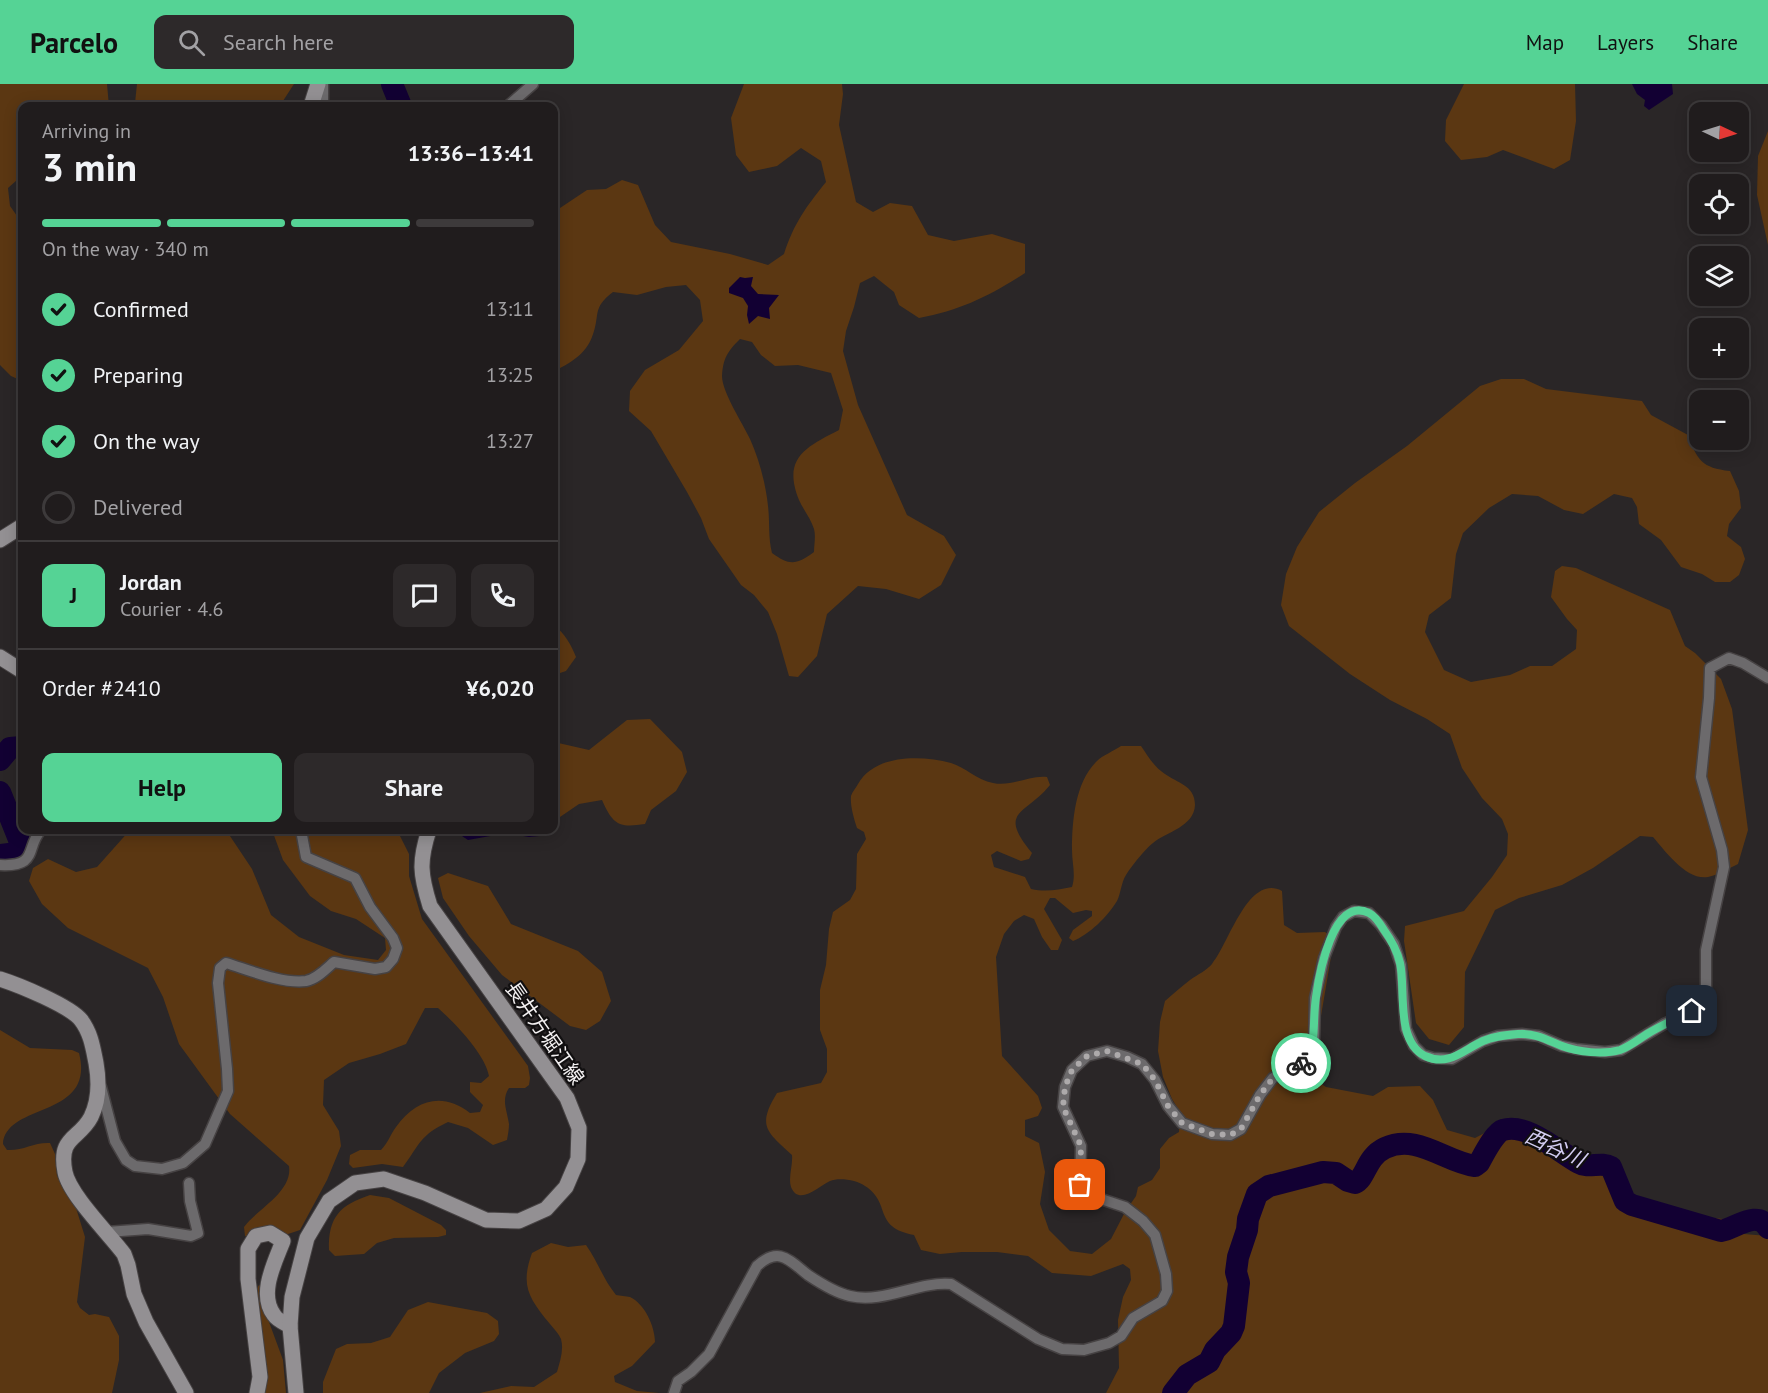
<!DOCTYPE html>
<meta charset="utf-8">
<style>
body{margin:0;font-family:"PT Sans","Noto Sans JP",sans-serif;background:#2d292a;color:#f1f3f6;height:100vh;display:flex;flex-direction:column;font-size:22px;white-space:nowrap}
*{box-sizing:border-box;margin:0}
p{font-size:20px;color:#a2a1a4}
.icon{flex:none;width:33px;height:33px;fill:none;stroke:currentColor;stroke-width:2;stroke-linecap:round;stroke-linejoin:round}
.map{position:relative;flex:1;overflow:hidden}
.side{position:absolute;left:18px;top:18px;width:540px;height:732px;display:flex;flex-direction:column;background:#201c1d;border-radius:12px;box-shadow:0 3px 15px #0003,0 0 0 2px #3d3a3b}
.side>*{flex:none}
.needle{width:39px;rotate:94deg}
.controls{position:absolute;left:1689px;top:18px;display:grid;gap:12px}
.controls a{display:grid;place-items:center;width:60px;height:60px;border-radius:12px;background:#201c1d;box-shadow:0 3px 15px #0003,0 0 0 2px #3d3a3b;font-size:30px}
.pin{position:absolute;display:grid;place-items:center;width:51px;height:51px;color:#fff;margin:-26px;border-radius:12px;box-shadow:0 3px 9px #0006}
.courier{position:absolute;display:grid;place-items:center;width:60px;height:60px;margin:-30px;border:4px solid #55d395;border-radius:50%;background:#fff;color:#222;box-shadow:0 2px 8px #0007}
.headline em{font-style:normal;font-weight:700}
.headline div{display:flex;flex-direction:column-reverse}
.headline{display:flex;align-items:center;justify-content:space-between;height:102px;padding:0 24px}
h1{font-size:39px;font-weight:700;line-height:45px}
.bar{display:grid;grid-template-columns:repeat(4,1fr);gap:9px 6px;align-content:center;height:72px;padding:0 24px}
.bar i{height:8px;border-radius:4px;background:#3d3a3b}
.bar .active{background:#55d395}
.bar p{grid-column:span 4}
.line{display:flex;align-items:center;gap:15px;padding:0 24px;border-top:2px solid #3d3a3b}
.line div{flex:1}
.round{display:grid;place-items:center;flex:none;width:63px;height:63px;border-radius:12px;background:#2d292a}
ol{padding:0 24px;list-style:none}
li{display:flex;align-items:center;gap:18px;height:66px}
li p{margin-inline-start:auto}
li .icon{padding:6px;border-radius:50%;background:#55d395;color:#111;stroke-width:4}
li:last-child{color:#a2a1a4}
li i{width:33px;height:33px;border:3px solid #3d3a3b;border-radius:50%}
.action{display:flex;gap:12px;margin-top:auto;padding:12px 24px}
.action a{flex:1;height:69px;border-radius:12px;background:#55d395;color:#111;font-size:24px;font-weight:700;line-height:69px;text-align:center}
.action a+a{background:#2d292a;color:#f1f3f6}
header{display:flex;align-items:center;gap:36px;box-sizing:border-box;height:84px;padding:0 30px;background:#55d395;color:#111}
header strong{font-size:28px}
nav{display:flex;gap:33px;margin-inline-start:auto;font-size:21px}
.search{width:420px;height:54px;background:#2d292a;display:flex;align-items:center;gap:15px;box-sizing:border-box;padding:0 21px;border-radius:12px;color:#a2a1a4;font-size:22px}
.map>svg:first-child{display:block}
.green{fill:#5b3712;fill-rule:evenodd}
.water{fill:#120033}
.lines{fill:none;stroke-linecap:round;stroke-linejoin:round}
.river{stroke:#120033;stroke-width:22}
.minor-casing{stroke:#464243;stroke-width:13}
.secondary-casing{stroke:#464243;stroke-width:17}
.minor{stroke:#6c6a6c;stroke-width:10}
.secondary{stroke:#939093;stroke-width:15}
.done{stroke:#adaaab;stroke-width:6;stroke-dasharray:0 10.8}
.route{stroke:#55d395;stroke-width:8}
.labels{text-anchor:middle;stroke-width:4.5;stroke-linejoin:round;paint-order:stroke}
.street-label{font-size:20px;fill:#f4f1f2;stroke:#110f10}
.water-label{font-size:21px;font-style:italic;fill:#d3cdf2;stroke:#110f10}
</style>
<header>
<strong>Parcelo</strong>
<div class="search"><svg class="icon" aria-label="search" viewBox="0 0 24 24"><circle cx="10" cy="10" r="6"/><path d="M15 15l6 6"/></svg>Search here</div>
<nav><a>Map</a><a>Layers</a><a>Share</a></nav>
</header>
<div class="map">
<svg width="1768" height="1309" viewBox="0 0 1768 1309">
<rect width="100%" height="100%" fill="#2a2627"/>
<g class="green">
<path d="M0,0H107L109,22H22V95L17,96L8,104L10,122L22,139V297L11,292L0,281Z"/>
<path d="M137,0H294L281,20L277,22H136L135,19Z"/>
<path d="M744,0H842L843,10L839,41L856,118L873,128L890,119L912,122L928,151L954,157L992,150L1025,160V189C989,212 961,226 919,234L899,221L894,208L874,192L860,199L854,223L846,247L843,267L858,321L907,431L944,452L956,471L941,501L919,515L886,505L858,502L827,530L817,572L798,593L789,592L777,550L768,528L754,511L741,501L709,455L701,434L687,408L651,347L629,327L630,307L645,286L679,266L703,237L700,216L686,201L666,203L637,211L613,208C591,225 601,230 592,253C586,270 569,280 554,287V128L587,106L606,105L622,96L638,101L655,141L671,158L730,170L768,181L784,170C794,139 806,123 826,98L821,77L801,64L777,82L749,88L736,71L731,34ZM740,255L752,258L761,271L775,282L798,281L831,289L843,326L839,346C806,363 782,374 799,416C803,425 811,435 814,445C816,452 814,461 814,468C796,481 790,482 772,469C768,453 770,438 768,422C766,401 759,375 750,355C743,340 722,308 722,292C723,274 728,267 740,255Z"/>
<path d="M1464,0H1575L1576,37L1570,76L1554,85L1503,66L1487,73L1461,76L1445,57L1446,36Z"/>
<path d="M1768,47V161L1757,111L1758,72Z"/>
<path d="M1501,295H1524L1546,305L1642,317L1651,331L1688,351C1697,376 1702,384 1730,387L1739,407L1741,424L1729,440L1727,452L1741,463L1745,475L1739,491L1730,498H1715L1702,490L1681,483L1661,456L1639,440L1637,423L1632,414L1614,410L1583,430L1564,426L1538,412L1512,410L1489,424L1463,449L1456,470L1451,514L1429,531L1425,548L1444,586L1471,598L1510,591L1530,582H1552L1576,565L1577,546L1567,535L1551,513L1555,487L1562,482L1576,484L1670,526L1685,562L1695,569L1721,595L1732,625L1748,746L1738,780C1729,784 1718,791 1708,793C1687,797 1665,767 1653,753L1640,752L1593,784L1562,801L1519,814L1495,826L1465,888L1464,943L1449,961L1429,955L1416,939L1404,857L1405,842L1464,827L1492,793L1507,771L1508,750L1502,735L1482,714L1462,684L1450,650L1427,635L1390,616L1350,590L1289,542L1281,521L1286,490L1297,463L1319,428L1355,399L1407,362L1480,302Z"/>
<path d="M554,542C565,549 571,561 576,573L566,587L554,591Z"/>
<path d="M650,635L682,668L687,688L676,707L651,726L645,740C619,744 613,741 602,716L579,720L560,733L554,731V658L589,666L627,636Z"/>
<path d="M1121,662H1141C1148,672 1154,683 1165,690C1177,699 1195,701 1195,721C1194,743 1166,748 1153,759C1145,765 1131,783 1126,791C1121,799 1121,809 1117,817C1108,832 1089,851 1073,857L1069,854L1073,846L1092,832V827L1086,826L1073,829L1055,814H1050L1044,825L1062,856L1058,866H1051L1042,853L1034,835L1024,831L1014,837L1004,850L996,873L1002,972L1038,1012L1042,1024L1038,1032L1025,1036V1052L1039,1059L1045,1088L1040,1120L1049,1146L1070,1167L1092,1170L1111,1155L1125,1128L1136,1112L1138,1103L1152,1096L1160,1084V1065L1169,1054L1179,1048L1180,1028L1172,1015L1163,993L1158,967L1160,938L1165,917C1173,910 1181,903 1190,896C1197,891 1207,886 1212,880C1229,860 1248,789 1282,807L1284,841L1297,849L1325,848L1334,855L1321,932L1317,997L1326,1003L1373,1012L1388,1003L1420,1002L1433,1016L1447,1046L1475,1054L1500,1041L1538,1046L1607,1085L1636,1112L1648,1130L1686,1141L1715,1134L1730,1136L1744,1150L1768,1152V1309H1106L1119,1284L1118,1236L1123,1213L1131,1196L1130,1185L1123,1180L1091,1192L1052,1189L1028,1172L997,1168H962L940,1170L921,1166L914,1151C872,1143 892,1119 865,1102C857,1096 839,1093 830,1097C820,1101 799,1123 791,1103C788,1094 793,1081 792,1071C766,1047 757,1042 777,1009L821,999L827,988V965L820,946V906L826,881L829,845L833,828L850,816L856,805L857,770L866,755L864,748L857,744C854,735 850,722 851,712C852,708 856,704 858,700C875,670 921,671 951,679C965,683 977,696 993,699C1012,703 1029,691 1047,693L1050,701C1025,732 997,726 1032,769L1029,775L1021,777L997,767L991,771L994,783L1025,793L1031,805C1045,808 1058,806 1072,803C1076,791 1072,779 1072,766C1072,737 1075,698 1097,677C1103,671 1114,667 1121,662Z"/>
<path d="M130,746H226L252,785L271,831L299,853L344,871L378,876L386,866L385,854L356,835L331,827L310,812L283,776L272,746H399L400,752L409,770V792L422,835L528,982L530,994L529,1001L525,1004H509C501,1016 507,1026 509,1040C509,1045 508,1050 507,1056L493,1061L468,1044L448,1038C420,1051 420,1060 403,1083L382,1080L353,1084L349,1080L350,1071L360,1066H381C388,1059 390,1051 396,1043C416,1015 443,1008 470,1029L480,1028L483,1021L470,1008V998L481,999L489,992C485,970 455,939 438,924H425L406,960L380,970L349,979L324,996L323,1021L339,1047L341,1062L327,1096L300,1146L285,1151L245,1152L244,1143C257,1125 293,1108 289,1082L230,1030L179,960L163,913L148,884L68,844L42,820L29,797L33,784L48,775L76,788L97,783Z"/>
<path d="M448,789L488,802L511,840L578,867L602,888L611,917L600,937L586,946L570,942L502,891L469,852L443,814L438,794Z"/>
<path d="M0,946L30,964L72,966L79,969C96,1035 6,1018 3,1060L7,1066C23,1067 34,1058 50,1059L55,1070L57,1092L76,1124L85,1153L77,1218L80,1224L89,1231L95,1230L109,1233L119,1252V1276L112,1309H0Z"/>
<path d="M370,1111L389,1114L441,1141L446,1146V1151L438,1153L394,1154L377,1159L364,1170L335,1172L329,1166C328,1133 340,1121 370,1111Z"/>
<path d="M551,1159L568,1163L586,1161C598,1178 603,1195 616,1211C620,1212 626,1212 630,1213C645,1220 655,1243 655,1258L632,1282L614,1292L615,1298L637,1307L659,1309H480L511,1302L534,1303L557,1288C560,1277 564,1266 561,1255C559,1250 554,1245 550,1240C529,1214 520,1202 532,1169Z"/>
<path d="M259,1201L263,1204L269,1238L283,1276L286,1309H263V1257L256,1206Z"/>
<path d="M428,1218L487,1229L498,1237L499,1250L494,1257L465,1269L439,1289L429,1309H323V1298L336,1265L347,1260L371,1259L390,1253L408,1226Z"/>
</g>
<g class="water">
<path d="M1632,0H1672L1673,10L1649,26L1644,22L1645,16L1637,10Z"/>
<path d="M740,193L745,194L753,193L751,202L758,210L779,211L769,224L770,235L758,232L749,240L747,231L748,222L743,214L729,209V204Z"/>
<path d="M554,731L560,733L558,742L550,751L529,753L507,749L468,756L459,750L462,746H554Z"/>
</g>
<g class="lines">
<g class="river">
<path d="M392,0L401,22"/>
<path d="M0,676L10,664L22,663"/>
<path d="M0,708L20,758L17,769L0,771"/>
<path d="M1173,1309L1187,1291L1209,1278L1215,1266L1231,1249L1234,1242L1239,1199L1236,1188L1238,1173L1247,1146L1248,1135L1257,1110L1269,1102L1323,1088L1336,1089L1348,1097L1355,1099C1366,1094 1366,1073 1385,1064C1417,1049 1445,1078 1475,1082L1479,1079C1483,1072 1495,1048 1503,1046C1527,1038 1560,1069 1579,1079C1589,1085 1601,1077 1611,1083L1625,1117L1632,1121L1721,1147C1736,1144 1758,1125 1768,1144"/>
</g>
<defs>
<g id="minor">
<path d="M323,0V22"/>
<path d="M508,22L533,0"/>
<path d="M0,781C39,783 25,764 41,746"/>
<path d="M101,1003L115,1057L126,1076L135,1082L162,1085L183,1079L205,1060L228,1007L227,985L218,899L220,884L226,879C249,886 282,900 306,897C317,895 326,885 334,878L375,885L386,883L393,875L397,864L393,854L370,823L355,794L306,773L301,746"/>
<path d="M107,1148L148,1145L191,1152L198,1149L190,1117L189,1099"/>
<path d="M674,1309L678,1297L691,1288L709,1270L757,1182C779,1162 789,1176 808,1191C820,1199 836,1209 850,1212C884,1220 918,1197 951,1200L1038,1255L1062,1265L1084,1266L1109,1259L1121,1252L1133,1234L1162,1217L1167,1207L1166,1190L1155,1151L1143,1137L1125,1123L1086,1110L1080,1101L1081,1062L1063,1023L1065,1003L1072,986L1087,972L1107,967L1127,973L1142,980L1155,996L1168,1022L1182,1039L1212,1050L1230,1051L1241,1045L1260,1011L1273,994L1311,972L1314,960L1315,914L1324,874L1336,843L1343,833L1354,827L1369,829L1381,841L1394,860L1401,881L1406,945L1414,962L1423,971L1433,974L1452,975L1483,957L1498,952L1522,950L1539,952L1562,962L1576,965L1605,968L1621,966L1664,940L1692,927L1702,914L1706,902V866L1724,783L1722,766L1701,693L1709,614L1710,584L1729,574L1743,579L1768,594"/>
</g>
<g id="secondary">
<path d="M311,22L318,0"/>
<path d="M0,456L22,442"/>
<path d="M0,573L22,587"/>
<path d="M0,895C19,901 70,922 81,936C91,949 93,964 96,979C99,996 99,1017 91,1033C79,1056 58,1052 65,1088C69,1110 109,1150 124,1170L128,1181L134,1210L146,1238L186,1309"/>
<path d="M257,1309L260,1293L248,1195V1165L256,1152L270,1149L283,1157C275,1178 258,1210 274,1231C277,1236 284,1239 290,1242"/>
<path d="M296,1309L290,1242L292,1213L307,1154L329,1117L355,1099L384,1095L425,1109L486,1136L519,1137L546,1125L566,1103L578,1075L579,1044L567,1014L430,822C420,790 419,777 429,746"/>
</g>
</defs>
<use href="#minor" class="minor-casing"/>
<use href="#secondary" class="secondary-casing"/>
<use href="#minor" class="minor"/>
<use href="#secondary" class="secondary"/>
</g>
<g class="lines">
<path class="done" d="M1080,1101L1081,1062L1063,1023L1065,1003L1072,986L1087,972L1107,967L1142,980L1155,996L1168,1022L1182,1039L1212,1050L1230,1051L1241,1045L1260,1011L1273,994L1285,986L1301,979"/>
<path class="route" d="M1301,979L1311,972C1315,952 1313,933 1316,913C1319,891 1333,811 1369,829C1375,832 1381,841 1384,846C1392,857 1397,866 1400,879C1406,904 1395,957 1425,972C1449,983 1463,966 1483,957C1494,952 1506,951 1518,950C1535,949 1547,956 1562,962C1578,968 1603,971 1620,966C1629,963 1639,955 1647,950C1662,941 1677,934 1692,927"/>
</g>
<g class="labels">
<g class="street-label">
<text transform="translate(545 949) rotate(55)" y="7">長井方堀江線</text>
</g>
<g class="water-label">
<text transform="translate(1555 1064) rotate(25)" y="7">西谷川</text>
</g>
</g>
</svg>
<div class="controls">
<a><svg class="needle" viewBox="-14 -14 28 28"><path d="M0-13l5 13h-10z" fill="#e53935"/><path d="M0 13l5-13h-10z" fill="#a2a1a4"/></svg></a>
<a><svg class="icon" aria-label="locate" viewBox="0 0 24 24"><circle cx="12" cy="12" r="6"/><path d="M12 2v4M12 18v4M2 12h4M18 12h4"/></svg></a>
<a><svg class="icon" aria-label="layers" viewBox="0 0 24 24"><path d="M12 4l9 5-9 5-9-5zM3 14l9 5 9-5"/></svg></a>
<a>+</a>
<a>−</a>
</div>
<div class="pin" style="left:1080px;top:1101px;background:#ea580c"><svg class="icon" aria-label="bag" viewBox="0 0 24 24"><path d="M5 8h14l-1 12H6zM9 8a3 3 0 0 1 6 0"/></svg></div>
<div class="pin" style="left:1692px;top:927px;background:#1f2937"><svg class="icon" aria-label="home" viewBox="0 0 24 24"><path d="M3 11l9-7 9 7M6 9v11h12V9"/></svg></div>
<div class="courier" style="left:1301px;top:979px"><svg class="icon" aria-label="bike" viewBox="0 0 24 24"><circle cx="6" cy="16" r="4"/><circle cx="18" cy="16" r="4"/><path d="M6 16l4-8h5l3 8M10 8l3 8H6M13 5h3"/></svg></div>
<section class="side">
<div class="headline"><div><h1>3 min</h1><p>Arriving in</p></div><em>13:36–13:41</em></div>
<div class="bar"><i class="active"></i><i class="active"></i><i class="active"></i><i></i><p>On the way · 340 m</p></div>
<ol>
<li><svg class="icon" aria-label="check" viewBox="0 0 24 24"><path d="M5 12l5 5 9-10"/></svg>Confirmed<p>13:11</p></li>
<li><svg class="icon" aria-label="check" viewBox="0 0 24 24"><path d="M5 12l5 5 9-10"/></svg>Preparing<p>13:25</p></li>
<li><svg class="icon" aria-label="check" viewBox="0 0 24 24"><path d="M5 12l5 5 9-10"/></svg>On the way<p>13:27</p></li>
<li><i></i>Delivered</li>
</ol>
<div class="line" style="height:108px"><b class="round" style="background:#55d395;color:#111">J</b><div><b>Jordan</b><p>Courier · 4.6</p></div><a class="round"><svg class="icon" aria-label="chat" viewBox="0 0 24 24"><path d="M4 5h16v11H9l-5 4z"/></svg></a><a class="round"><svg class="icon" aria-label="phone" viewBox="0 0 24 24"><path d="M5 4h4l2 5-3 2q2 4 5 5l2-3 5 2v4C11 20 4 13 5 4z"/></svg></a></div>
<div class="line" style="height:78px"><div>Order #2410</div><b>¥6,020</b></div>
<div class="action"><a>Help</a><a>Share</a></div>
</section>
</div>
